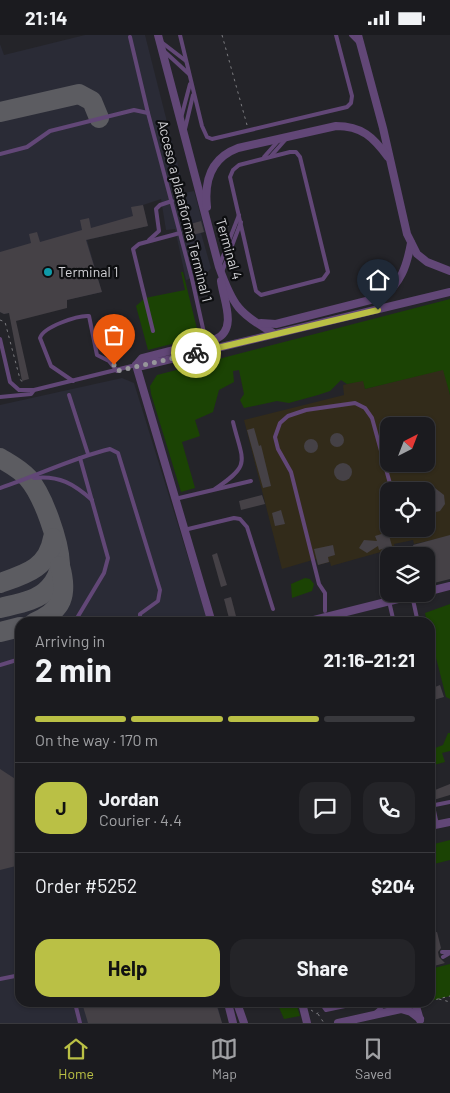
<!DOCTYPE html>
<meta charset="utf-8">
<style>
body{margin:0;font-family:Barlow,sans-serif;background:#242428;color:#f1f3f6;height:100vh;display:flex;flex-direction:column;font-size:19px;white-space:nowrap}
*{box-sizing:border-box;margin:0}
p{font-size:16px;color:#a0a1a4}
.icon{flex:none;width:28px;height:28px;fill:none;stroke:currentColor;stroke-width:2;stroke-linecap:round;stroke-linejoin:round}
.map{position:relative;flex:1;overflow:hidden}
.details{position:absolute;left:15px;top:582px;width:420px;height:390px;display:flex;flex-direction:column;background:#1b1b1f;border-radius:15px;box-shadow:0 1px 4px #0004,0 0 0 1px #39393d}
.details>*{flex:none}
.needle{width:32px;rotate:42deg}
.controls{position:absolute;left:380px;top:382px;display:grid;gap:10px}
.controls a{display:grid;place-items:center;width:55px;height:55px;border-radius:10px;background:#1b1b1f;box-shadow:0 1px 4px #0004,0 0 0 1px #39393d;font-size:25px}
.pin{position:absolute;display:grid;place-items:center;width:42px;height:42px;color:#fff;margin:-51px -21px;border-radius:50% 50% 50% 0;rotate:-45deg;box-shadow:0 0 5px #0007}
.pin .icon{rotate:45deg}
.courier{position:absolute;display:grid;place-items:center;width:50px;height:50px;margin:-25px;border:4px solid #bac045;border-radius:50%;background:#fff;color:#222;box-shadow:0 1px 6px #0007}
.headline em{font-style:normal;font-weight:700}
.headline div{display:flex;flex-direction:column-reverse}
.headline{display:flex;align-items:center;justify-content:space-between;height:85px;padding:0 20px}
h1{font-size:32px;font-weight:700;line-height:38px}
.bar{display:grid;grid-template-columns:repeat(4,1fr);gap:8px 5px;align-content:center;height:60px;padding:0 20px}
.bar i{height:6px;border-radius:4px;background:#39393d}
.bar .current{background:#bac045}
.bar p{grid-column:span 4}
.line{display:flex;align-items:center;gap:12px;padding:0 20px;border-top:1px solid #39393d}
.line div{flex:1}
.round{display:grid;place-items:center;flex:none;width:52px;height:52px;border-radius:15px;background:#242428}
.action{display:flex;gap:10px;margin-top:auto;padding:10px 20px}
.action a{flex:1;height:58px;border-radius:15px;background:#bac045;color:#111;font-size:20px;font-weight:700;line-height:58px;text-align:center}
.action a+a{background:#242428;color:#f1f3f6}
.status{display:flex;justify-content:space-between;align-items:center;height:35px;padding:0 25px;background:#1b1b1f;direction:ltr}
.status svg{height:14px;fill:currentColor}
.menu{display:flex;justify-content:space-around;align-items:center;height:70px;border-top:1px solid #39393d;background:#1b1b1f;font-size:14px;color:#a0a1a4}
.menu a{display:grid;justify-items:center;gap:2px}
.menu .current{color:#bac045}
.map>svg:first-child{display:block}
.industrial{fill:#322b1a;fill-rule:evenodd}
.built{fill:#2a2b36}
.green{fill:#1b4304}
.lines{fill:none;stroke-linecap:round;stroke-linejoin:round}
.taxiway{stroke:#5c5c61;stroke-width:20}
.building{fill:#454146}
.path{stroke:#7c7c80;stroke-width:1;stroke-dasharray:2.5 4;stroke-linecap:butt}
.lane{stroke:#624777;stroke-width:4}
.street{stroke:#624777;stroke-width:8}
.done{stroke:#96969a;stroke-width:5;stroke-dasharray:0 9}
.route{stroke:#bac045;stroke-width:6}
.culture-dot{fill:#0f9aa8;stroke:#0d0e10;stroke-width:2}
.labels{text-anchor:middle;stroke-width:4.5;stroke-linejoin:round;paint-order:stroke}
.street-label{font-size:14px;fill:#d3d3d7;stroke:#0d0e10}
.poi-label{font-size:14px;fill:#d3d3d7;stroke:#0d0e10;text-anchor:start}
</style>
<div class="status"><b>21:14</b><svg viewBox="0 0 49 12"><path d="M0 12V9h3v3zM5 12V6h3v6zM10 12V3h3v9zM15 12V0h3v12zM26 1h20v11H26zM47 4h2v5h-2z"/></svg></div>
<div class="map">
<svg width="450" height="988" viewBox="0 0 450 988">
<rect width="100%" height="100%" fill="#242429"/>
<path class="industrial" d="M444,334L450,360V501L414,509L413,505L394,509L395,513L331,531L330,527L318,530L316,524L282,534L244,385L344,360L343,350L364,345L365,354ZM389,391H426V429H389ZM389,456H426V494H389Z"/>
<g class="built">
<path d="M85,0H145L185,158L194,156L205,197L201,198L211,233L206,239L186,245L175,194L166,195L161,164L143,170L148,191L87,205L102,257L4,279L0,277V9L4,20Z"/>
<path d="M122,343L134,348L208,587L20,588V968H223V970L218,972L222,988H0V370Z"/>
</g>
<g class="green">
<path d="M181,237H183L199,302L148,315L136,271L145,263L185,255Z"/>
<path d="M450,264V360L443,335L365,354L363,346L347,349L341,345L330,356L318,360L289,368L277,366L244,373L240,365L244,359L239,335L233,336L234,347L219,355L213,377L195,385L200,401L182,407L195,453L181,457L151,359L150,351L157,340Z"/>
<path d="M305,543L310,544L314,549L312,556L292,563L291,549Z"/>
<path d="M450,569V664L446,662L430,599V588L427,587L425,578Z"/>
<path d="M448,698H450V716L442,718L445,727L430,731V715L443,710Z"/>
<path d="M450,805V825L430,830V810Z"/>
<path d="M450,929V961L430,966V934Z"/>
<path d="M277,968H296L300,981L284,984Z"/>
</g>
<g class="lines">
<g class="taxiway">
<path d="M0,77L79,59L92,66L99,83"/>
<path d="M0,423C10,429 20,434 28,443C43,460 59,506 60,529C60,537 55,547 49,553C38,566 16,569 0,573"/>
<path d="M0,548C26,539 48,533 53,503"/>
<path d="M34,588C63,575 68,560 60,531"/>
<path d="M0,597L20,592"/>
</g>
</g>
<g class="building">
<path d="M143,170L148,191L86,205L102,257L67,265V273L16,286L29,344L22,346L9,278L4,279L0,277V217L31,208L29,199L37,197L40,207L82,195L80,185L89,183L91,193L133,181L131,172Z"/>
<path d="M201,186L204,197L189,201L187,190Z"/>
<path d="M254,393L259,411L261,410L271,451L263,453L247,395Z"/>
<circle cx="337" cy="405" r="7"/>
<circle cx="311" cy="411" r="7"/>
<circle cx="343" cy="437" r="9"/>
<path d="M435,453L444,460L445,469L440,476L432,478L426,476V454Z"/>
<path d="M262,460L265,469L241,475L239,466Z"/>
<path d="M281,475L285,489L275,491L272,478Z"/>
<path d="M388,497L392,511L379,515L378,511L367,518L359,513L364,505L377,506L375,501Z"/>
<path d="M450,500V544L426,550V521H416L413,510Z"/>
<path d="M333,510L335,520L328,522L329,527L318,530L314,514Z"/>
<path d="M217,518L227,550L221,552L212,520Z"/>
<path d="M231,562L237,585L230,587L224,564Z"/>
<path d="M440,650L444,662L430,666V654Z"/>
<path d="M0,734L20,747V830L0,835Z"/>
<path d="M450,749V760L430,766V757Z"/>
<path d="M437,897L441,913L438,917L439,922L445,928L434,931L436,925L434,919L430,916V898Z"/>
<path d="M82,968H216L222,988H88Z"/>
</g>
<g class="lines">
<g class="path">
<path d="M222,0L247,90"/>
<path d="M216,194L229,191"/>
<path d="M0,285L5,287L20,344L23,348"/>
<path d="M439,964L450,967"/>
<path d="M430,966L450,961"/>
<path d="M311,975L317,979L319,976"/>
<path d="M318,979L324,988"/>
</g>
<g class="lane">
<path d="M180,0L202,91L207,102L212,104L347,72L351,68L352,61L336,0"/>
<path d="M351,0L358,7"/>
<path d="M130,2L148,78"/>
<path d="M160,6L186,26"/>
<path d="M165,17L189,39"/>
<path d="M181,83L190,49"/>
<path d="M185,94L193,60"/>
<path d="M290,117H296L300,122L328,237L323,244L261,260L256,256L253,243L230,142L233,135L239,130Z"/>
<path d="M0,119L27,112L50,96L134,75L148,78L192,244L208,316"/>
<path d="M271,121L286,104"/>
<path d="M264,122L279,105"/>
<path d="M149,205L159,196L156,174L160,170L172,166"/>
<path d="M220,229L239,180"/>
<path d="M222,237L241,187"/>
<path d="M153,296L133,214L139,209L180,198"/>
<path d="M0,304L10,347L19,355H34L31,359L0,362"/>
<path d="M73,346L51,331L40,303C43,292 78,280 89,281L97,320L109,326L117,336"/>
<path d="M34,355L136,330"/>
<path d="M69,360L88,419"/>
<path d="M34,443C59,440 74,449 92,465"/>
<path d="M0,453C37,441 72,423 110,414L118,418L160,555L158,566L140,579V588"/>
<path d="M215,454C252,429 243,428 233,387"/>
<path d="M175,464L251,446"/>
<path d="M184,495L234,483L240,484L247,492L273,574"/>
<path d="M412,560L418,588"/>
<path d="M389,566L394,588"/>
<path d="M325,576V558L319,549L291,437L278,414L275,402L280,388L288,381L306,375L355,368L365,373L372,383L392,456"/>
<path d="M74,588L104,538L108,523L80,423"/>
<path d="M0,630L20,624"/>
<path d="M430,771L450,767"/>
<path d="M433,771L437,790"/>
<path d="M442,917H450"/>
<path d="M430,921H431"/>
<path d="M443,922L450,918"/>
<path d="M430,926L432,925"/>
<path d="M0,944L20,940"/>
<path d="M75,968L80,988"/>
<path d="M321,968L326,975L359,968"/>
<path d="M375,978L383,971"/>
</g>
<g class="street">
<path d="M158,0L219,232C233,271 239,279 275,299L450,257"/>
<path d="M358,0L383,93L407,199L417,219L427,227L450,236"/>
<path d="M207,172C204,145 211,123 238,113L336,91C362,91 373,102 388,122"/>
<path d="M221,246C223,264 238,294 216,304L142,323L136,330L142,331L275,299"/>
<path d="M261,288L276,289L382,262C401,249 407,230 411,208"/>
<path d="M136,330L212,588"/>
<path d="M426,557L450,551"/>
<path d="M302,588L418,559"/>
<path d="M430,791L450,787"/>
<path d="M228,968L233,988"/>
<path d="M237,968L244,988"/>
<path d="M302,968L307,988"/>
<path d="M415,968L420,985"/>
<path d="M338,988L401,974L411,977L420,984"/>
</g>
</g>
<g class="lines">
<path class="done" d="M114,330L117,336L196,318"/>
<path class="route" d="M196,318L378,275"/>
</g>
<circle class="culture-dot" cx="48" cy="237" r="5"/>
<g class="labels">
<g class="street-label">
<text transform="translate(185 176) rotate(76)" y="5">Acceso a plataforma Terminal 1</text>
<text transform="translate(229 214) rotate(74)" y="5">Terminal 4</text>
</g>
<g class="poi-label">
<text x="58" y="242">Terminal 1</text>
</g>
</g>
</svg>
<div class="controls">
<a><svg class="needle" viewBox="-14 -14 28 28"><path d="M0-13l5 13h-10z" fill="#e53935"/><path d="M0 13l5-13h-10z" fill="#a0a1a4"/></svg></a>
<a><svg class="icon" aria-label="locate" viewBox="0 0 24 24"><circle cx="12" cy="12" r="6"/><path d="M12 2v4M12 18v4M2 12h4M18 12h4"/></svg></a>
<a><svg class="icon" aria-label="layers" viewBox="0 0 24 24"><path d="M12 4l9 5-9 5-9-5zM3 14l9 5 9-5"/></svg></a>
</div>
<div class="pin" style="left:114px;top:330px;background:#ea580c"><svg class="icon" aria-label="bag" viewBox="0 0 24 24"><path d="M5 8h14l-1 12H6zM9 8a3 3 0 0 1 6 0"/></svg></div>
<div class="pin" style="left:378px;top:275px;background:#1f2937"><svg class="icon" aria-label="home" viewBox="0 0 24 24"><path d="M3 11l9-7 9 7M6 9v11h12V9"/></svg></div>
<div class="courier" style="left:196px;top:318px"><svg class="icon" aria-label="bike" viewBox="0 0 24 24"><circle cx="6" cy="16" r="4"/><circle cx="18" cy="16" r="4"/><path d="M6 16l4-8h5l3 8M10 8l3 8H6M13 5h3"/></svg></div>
<section class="details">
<div class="headline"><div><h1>2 min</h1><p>Arriving in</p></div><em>21:16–21:21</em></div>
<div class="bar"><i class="current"></i><i class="current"></i><i class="current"></i><i></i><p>On the way · 170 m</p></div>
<div class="line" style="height:90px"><b class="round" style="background:#bac045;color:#111">J</b><div><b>Jordan</b><p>Courier · 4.4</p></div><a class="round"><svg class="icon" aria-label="chat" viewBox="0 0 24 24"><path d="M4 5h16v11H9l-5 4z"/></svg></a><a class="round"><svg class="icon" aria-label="phone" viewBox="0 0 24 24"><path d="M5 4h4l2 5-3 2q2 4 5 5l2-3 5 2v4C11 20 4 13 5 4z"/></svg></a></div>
<div class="line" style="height:65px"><div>Order #5252</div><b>$204</b></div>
<div class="action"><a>Help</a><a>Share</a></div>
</section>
</div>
<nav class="menu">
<a class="current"><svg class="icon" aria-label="home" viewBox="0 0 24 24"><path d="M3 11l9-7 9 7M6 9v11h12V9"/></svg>Home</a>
<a><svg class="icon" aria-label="map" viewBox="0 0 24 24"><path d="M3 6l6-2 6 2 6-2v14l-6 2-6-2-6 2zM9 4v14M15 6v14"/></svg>Map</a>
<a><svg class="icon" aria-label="saved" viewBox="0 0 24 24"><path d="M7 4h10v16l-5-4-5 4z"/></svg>Saved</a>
</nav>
